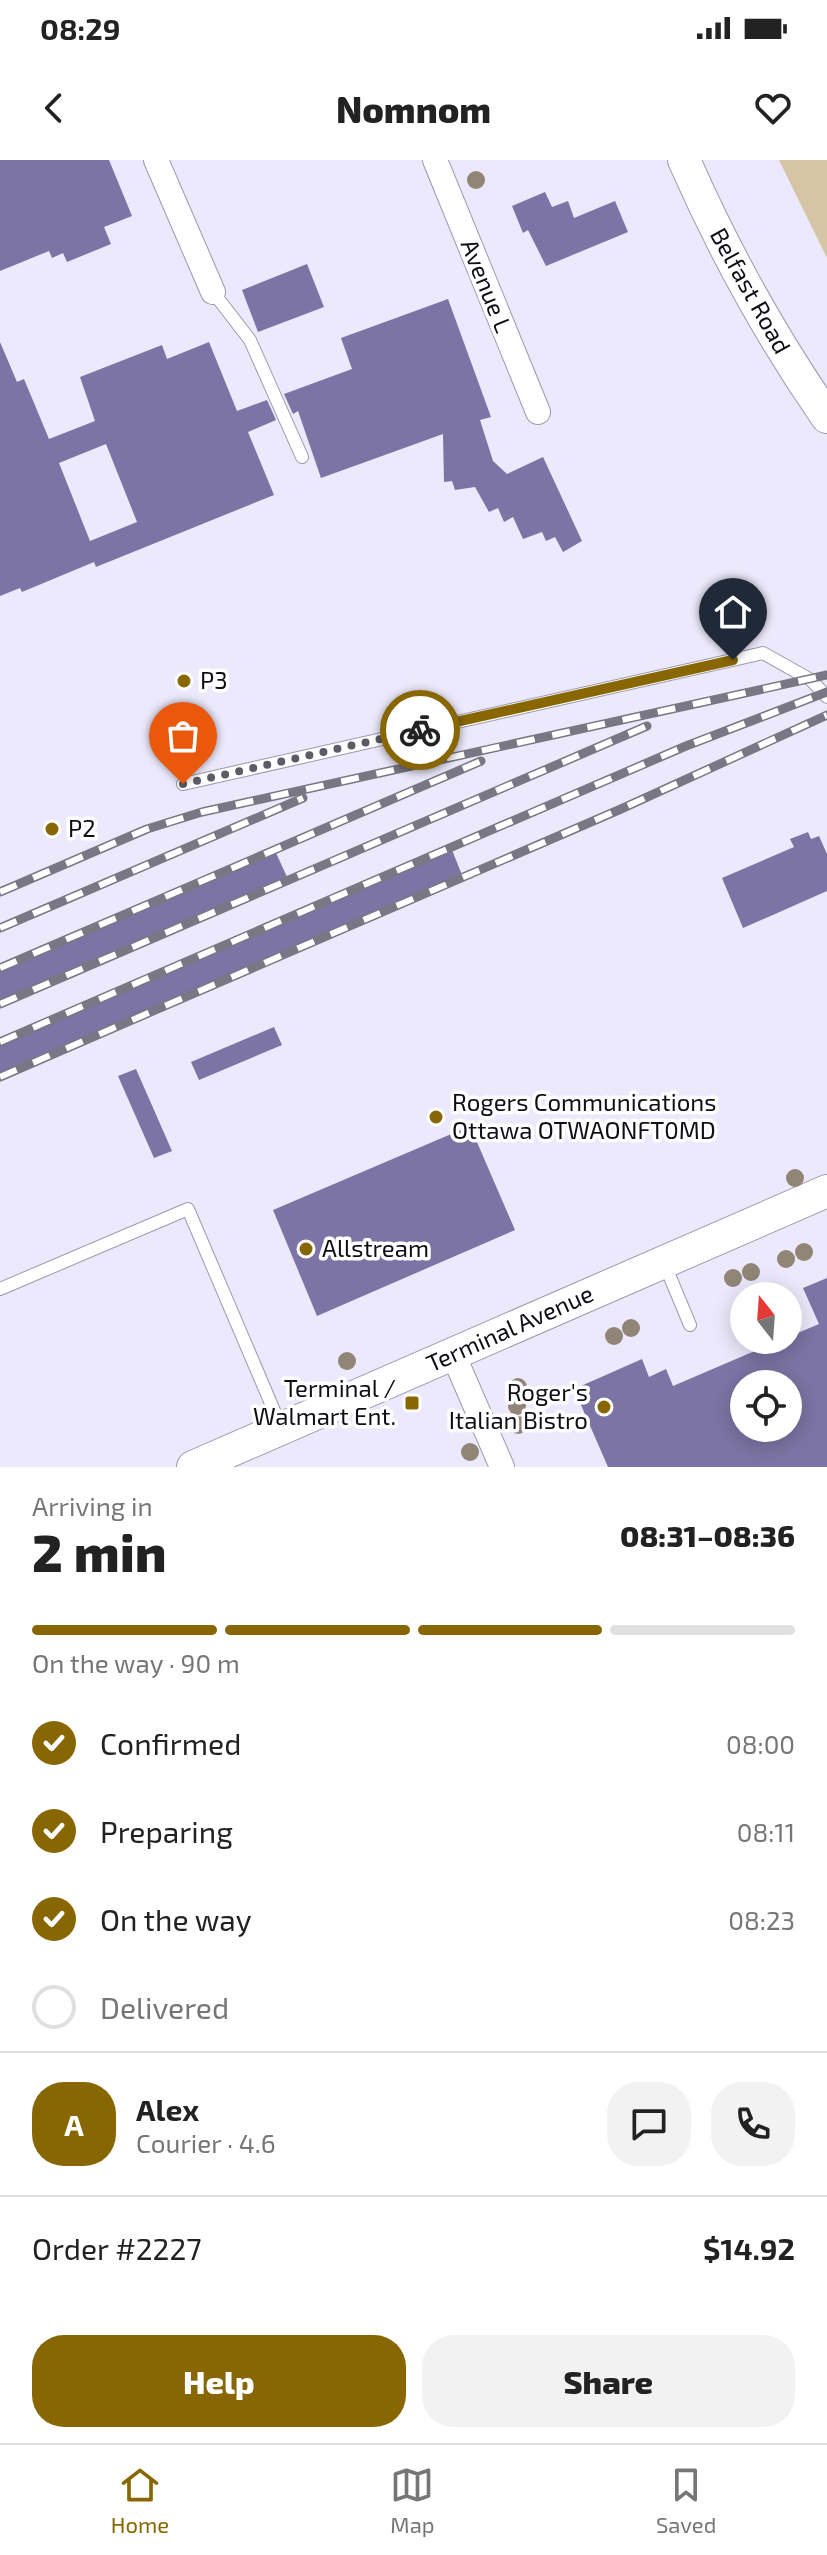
<!DOCTYPE html>
<meta charset="utf-8">
<style>
body{margin:0;font-family:"Exo 2",sans-serif;background:#f2f2f2;color:#222;height:100vh;display:flex;flex-direction:column;font-size:30px;white-space:nowrap}
*{box-sizing:border-box;margin:0}
p{font-size:26px;color:#767676}
.icon{flex:none;width:44px;height:44px;fill:none;stroke:currentColor;stroke-width:2;stroke-linecap:round;stroke-linejoin:round}
.map{position:relative;height:1307px;overflow:hidden}
.sheet{display:flex;flex-direction:column;background:#fff;flex:1}
.sheet>*{flex:none}
.needle{width:52px;rotate:343deg}
.buttons{position:absolute;left:730px;top:1122px;display:grid;gap:16px}
.buttons a{display:grid;place-items:center;width:72px;height:72px;border-radius:50%;background:#fff;box-shadow:0 4px 20px #0003;font-size:40px}
.pin{position:absolute;display:grid;place-items:center;width:68px;height:68px;color:#fff;margin:-82px -34px;border-radius:50% 50% 50% 0;rotate:-45deg;box-shadow:0 0 8px #0007}
.pin .icon{rotate:45deg}
.courier{position:absolute;display:grid;place-items:center;width:80px;height:80px;margin:-40px;border:6px solid #886703;border-radius:50%;background:#fff;color:#222;box-shadow:0 2px 10px #0007}
.headline em{font-style:normal;font-weight:800}
.headline div{display:flex;flex-direction:column-reverse}
.headline{display:flex;align-items:center;justify-content:space-between;height:136px;padding:0 32px}
h1{font-size:52px;font-weight:800;line-height:60px}
.bar{display:grid;grid-template-columns:repeat(4,1fr);gap:12px 8px;align-content:center;height:96px;padding:0 32px}
.bar i{height:10px;border-radius:6px;background:#e0e0e0}
.bar .active{background:#886703}
.bar p{grid-column:span 4}
.line{display:flex;align-items:center;gap:20px;padding:0 32px;border-top:2px solid #e0e0e0}
.line div{flex:1}
.round{display:grid;place-items:center;flex:none;width:84px;height:84px;border-radius:32px;background:#f2f2f2}
ol{padding:0 32px;list-style:none}
li{display:flex;align-items:center;gap:24px;height:88px}
li p{margin-inline-start:auto}
li .icon{padding:8px;border-radius:50%;background:#886703;color:#fff;stroke-width:4}
li:last-child{color:#767676}
li i{width:44px;height:44px;border:4px solid #e0e0e0;border-radius:50%}
.button{display:flex;gap:16px;margin-top:auto;padding:16px 32px}
.button a{flex:1;height:92px;border-radius:32px;background:#886703;color:#fff;font-size:32px;font-weight:800;line-height:92px;text-align:center}
.button a+a{background:#f2f2f2;color:#222}
.status{display:flex;justify-content:space-between;align-items:center;height:56px;padding:0 40px;background:#fff;direction:ltr}
.status svg{height:22px;fill:currentColor}
header{display:flex;justify-content:space-between;align-items:center;height:104px;padding:0 32px;background:#fff;font-size:36px;font-weight:800}
.dock{display:flex;justify-content:space-around;align-items:center;height:112px;border-top:2px solid #e0e0e0;background:#fff;font-size:22px;color:#767676}
.dock a{display:grid;justify-items:center;gap:4px}
.dock .active{color:#886703}
.map>svg:first-child{display:block}
.green{fill:#d5c5a5}
.building{fill:#7c74a4;fill-rule:evenodd}
.lines{fill:none;stroke-linecap:round;stroke-linejoin:round}
.lane-casing{stroke:#9c99ae;stroke-width:14}
.street-casing{stroke:#9c99ae;stroke-width:26}
.secondary-casing{stroke:#9c99ae;stroke-width:34}
.lane{stroke:#fff;stroke-width:12}
.street{stroke:#fff;stroke-width:24}
.secondary{stroke:#fff;stroke-width:32}
.rail-casing{stroke:#797784;stroke-width:9}
.rail{stroke:#fff;stroke-width:6;stroke-dasharray:18;stroke-linecap:butt}
.tree{fill:#908576}
.done{stroke:#5c5b66;stroke-width:8;stroke-dasharray:0 14.4}
.route{stroke:#886703;stroke-width:10}
.poi-dot{fill:#886703;stroke:#fff;stroke-width:3}
.labels{text-anchor:middle;stroke-width:7;stroke-linejoin:round;paint-order:stroke}
.street-label{font-size:24px;fill:#0f0e15;stroke:#fff}
.poi-label{font-size:24px;fill:#0f0e15;stroke:#fff;text-anchor:start}
</style>
<div class="status"><b>08:29</b><svg viewBox="0 0 49 12"><path d="M0 12V9h3v3zM5 12V6h3v6zM10 12V3h3v9zM15 12V0h3v12zM26 1h20v11H26zM47 4h2v5h-2z"/></svg></div>
<header><svg class="icon" aria-label="back" viewBox="0 0 24 24"><path d="M15 5l-7 7 7 7"/></svg>Nomnom<svg class="icon" aria-label="heart" viewBox="0 0 24 24"><path d="M12 20l-8-8c-3-5 5-10 8-4 3-6 11-1 8 4z"/></svg></header>
<div class="map">
<svg width="827" height="1307" viewBox="0 0 827 1307">
<rect width="100%" height="100%" fill="#ebe9fb"/>
<path class="green" d="M779,0H827V98Z"/>
<g class="building">
<path d="M0,0H109L132,56L104,67L111,84L67,102L63,93L52,98L49,91L0,111Z"/>
<path d="M545,32L552,47L568,41L574,58L615,41L628,72L546,106L528,70L523,73L512,46Z"/>
<path d="M307,104L324,147L258,172L242,130Z"/>
<path d="M448,139L491,257L480,260L493,301L507,314L543,297L582,381L563,392L555,377L546,381L542,372L523,379L513,357L504,362L498,348L489,352L475,327L455,330L452,321L444,322L443,274L321,318L298,251L293,254L284,234L352,209L341,178Z"/>
<path d="M0,182L17,222L24,219L49,279L95,261L80,217L162,185L167,199L209,182L237,251L267,240L276,260L248,272L274,335L96,407L94,402L22,432L20,428L0,436ZM106,284L137,362L90,381L59,303Z"/>
<path d="M808,672L811,679L819,676L827,694V731L743,768L722,718L794,687L790,679Z"/>
<path d="M452,690L462,715L0,915V885Z"/>
<path d="M276,693L288,719L0,843V811Z"/>
<path d="M274,867L282,885L199,920L191,902Z"/>
<path d="M136,909L172,991L154,998L118,916Z"/>
<path d="M470,966L515,1070L317,1156L273,1050Z"/>
<path d="M827,1118V1307H608L574,1229L642,1199L649,1217L666,1209L673,1226L780,1180H788V1177L819,1164L803,1128ZM744,1224H788V1268H744Z"/>
</g>
<g class="lines">
<defs>
<g id="lane">
<path d="M213,132L250,180L302,297"/>
<path d="M183,624L763,493L811,520L827,537"/>
<path d="M665,1105L690,1165"/>
<path d="M0,1129L188,1049L281,1267"/>
</g>
<g id="street">
<path d="M156,0L213,132"/>
<path d="M435,0L538,252"/>
<path d="M453,1194L502,1307"/>
</g>
<g id="secondary">
<path d="M684,0C724,91 770,175 827,257"/>
<path d="M193,1307L827,1031"/>
</g>
</defs>
<use href="#lane" class="lane-casing"/>
<use href="#street" class="street-casing"/>
<use href="#secondary" class="secondary-casing"/>
<use href="#lane" class="lane"/>
<use href="#street" class="street"/>
<use href="#secondary" class="secondary"/>
<defs>
<g id="rail">
<path d="M0,732L147,669L202,652L827,515"/>
<path d="M0,768L303,638"/>
<path d="M0,808L481,601"/>
<path d="M0,844L647,566"/>
<path d="M0,882L686,586L827,532"/>
<path d="M0,917L621,649L827,555"/>
</g>
</defs>
<use href="#rail" class="rail-casing"/>
<use href="#rail" class="rail"/>
</g>
<g class="tree">
<circle cx="476" cy="20" r="9"/>
<circle cx="795" cy="1018" r="9"/>
<circle cx="804" cy="1092" r="9"/>
<circle cx="786" cy="1099" r="9"/>
<circle cx="751" cy="1112" r="9"/>
<circle cx="733" cy="1118" r="9"/>
<circle cx="631" cy="1168" r="9"/>
<circle cx="614" cy="1176" r="9"/>
<circle cx="347" cy="1201" r="9"/>
<circle cx="518" cy="1227" r="9"/>
<circle cx="517" cy="1246" r="9"/>
<circle cx="518" cy="1265" r="9"/>
<circle cx="470" cy="1292" r="9"/>
</g>
<g class="lines">
<path class="done" d="M183,624L420,570"/>
<path class="route" d="M420,570L733,500"/>
</g>
<g class="poi-dot">
<circle cx="184" cy="521" r="8"/>
<circle cx="52" cy="669" r="8"/>
<circle cx="436" cy="957" r="8"/>
<circle cx="306" cy="1089" r="8"/>
<rect x="404" y="1235" width="16" height="16" rx="4"/>
<circle cx="604" cy="1247" r="8"/>
</g>
<g class="labels">
<g class="street-label">
<text transform="translate(486 126) rotate(68)" y="8">Avenue L</text>
<text transform="translate(750 131) rotate(61)" y="8">Belfast Road</text>
<text transform="translate(510 1169) rotate(-24)" y="8">Terminal Avenue</text>
</g>
<g class="poi-label">
<text x="200" y="529">P3</text>
<text x="68" y="677">P2</text>
<text x="452" y="951">Rogers Communications<tspan x="452" dy="28">Ottawa OTWAONFT0MD</tspan></text>
<text x="322" y="1097">Allstream</text>
<text x="396" y="1237" text-anchor="end">Terminal /<tspan x="396" dy="28">Walmart Ent.</tspan></text>
<text x="588" y="1241" text-anchor="end">Roger's<tspan x="588" dy="28">Italian Bistro</tspan></text>
</g>
</g>
</svg>
<div class="buttons">
<a><svg class="needle" viewBox="-14 -14 28 28"><path d="M0-13l5 13h-10z" fill="#e53935"/><path d="M0 13l5-13h-10z" fill="#767676"/></svg></a>
<a><svg class="icon" aria-label="locate" viewBox="0 0 24 24"><circle cx="12" cy="12" r="6"/><path d="M12 2v4M12 18v4M2 12h4M18 12h4"/></svg></a>
</div>
<div class="pin" style="left:183px;top:624px;background:#ea580c"><svg class="icon" aria-label="bag" viewBox="0 0 24 24"><path d="M5 8h14l-1 12H6zM9 8a3 3 0 0 1 6 0"/></svg></div>
<div class="pin" style="left:733px;top:500px;background:#1f2937"><svg class="icon" aria-label="home" viewBox="0 0 24 24"><path d="M3 11l9-7 9 7M6 9v11h12V9"/></svg></div>
<div class="courier" style="left:420px;top:570px"><svg class="icon" aria-label="bike" viewBox="0 0 24 24"><circle cx="6" cy="16" r="4"/><circle cx="18" cy="16" r="4"/><path d="M6 16l4-8h5l3 8M10 8l3 8H6M13 5h3"/></svg></div>
</div>
<section class="sheet">
<div class="headline"><div><h1>2 min</h1><p>Arriving in</p></div><em>08:31–08:36</em></div>
<div class="bar"><i class="active"></i><i class="active"></i><i class="active"></i><i></i><p>On the way · 90 m</p></div>
<ol>
<li><svg class="icon" aria-label="check" viewBox="0 0 24 24"><path d="M5 12l5 5 9-10"/></svg>Confirmed<p>08:00</p></li>
<li><svg class="icon" aria-label="check" viewBox="0 0 24 24"><path d="M5 12l5 5 9-10"/></svg>Preparing<p>08:11</p></li>
<li><svg class="icon" aria-label="check" viewBox="0 0 24 24"><path d="M5 12l5 5 9-10"/></svg>On the way<p>08:23</p></li>
<li><i></i>Delivered</li>
</ol>
<div class="line" style="height:144px"><b class="round" style="background:#886703;color:#fff">A</b><div><b>Alex</b><p>Courier · 4.6</p></div><a class="round"><svg class="icon" aria-label="chat" viewBox="0 0 24 24"><path d="M4 5h16v11H9l-5 4z"/></svg></a><a class="round"><svg class="icon" aria-label="phone" viewBox="0 0 24 24"><path d="M5 4h4l2 5-3 2q2 4 5 5l2-3 5 2v4C11 20 4 13 5 4z"/></svg></a></div>
<div class="line" style="height:104px"><div>Order #2227</div><b>$14.92</b></div>
<div class="button"><a>Help</a><a>Share</a></div>
</section>
<nav class="dock">
<a class="active"><svg class="icon" aria-label="home" viewBox="0 0 24 24"><path d="M3 11l9-7 9 7M6 9v11h12V9"/></svg>Home</a>
<a><svg class="icon" aria-label="map" viewBox="0 0 24 24"><path d="M3 6l6-2 6 2 6-2v14l-6 2-6-2-6 2zM9 4v14M15 6v14"/></svg>Map</a>
<a><svg class="icon" aria-label="saved" viewBox="0 0 24 24"><path d="M7 4h10v16l-5-4-5 4z"/></svg>Saved</a>
</nav>
